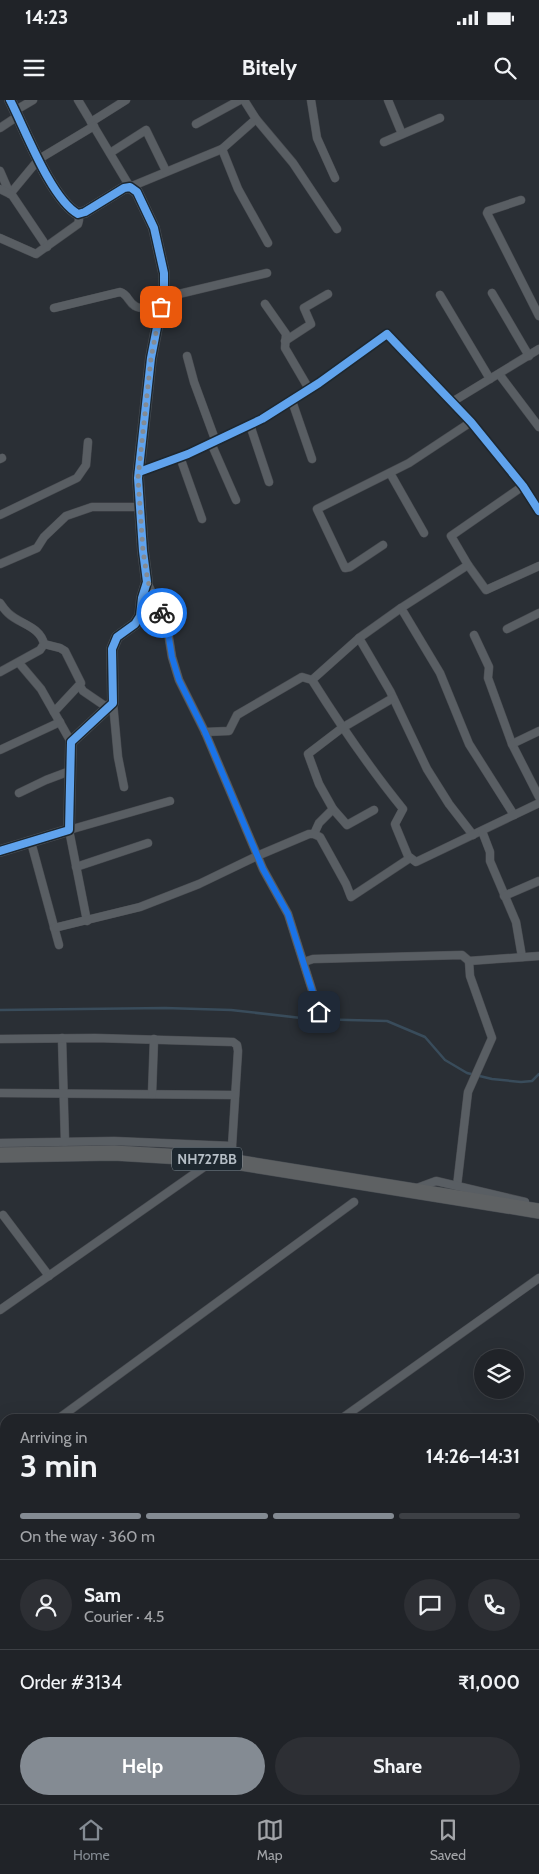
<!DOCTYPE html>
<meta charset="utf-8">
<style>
body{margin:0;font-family:Cabin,sans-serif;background:#2d2f34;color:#f1f3f6;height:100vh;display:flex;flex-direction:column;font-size:19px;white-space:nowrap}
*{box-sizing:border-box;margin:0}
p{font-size:16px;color:#a2a4a8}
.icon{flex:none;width:28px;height:28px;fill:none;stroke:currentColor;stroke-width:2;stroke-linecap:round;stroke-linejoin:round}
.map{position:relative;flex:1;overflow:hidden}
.drawer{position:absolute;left:0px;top:1314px;width:540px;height:391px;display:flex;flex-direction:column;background:#202328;border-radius:15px 15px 0 0;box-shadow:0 5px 20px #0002,0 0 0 1px #3d4045}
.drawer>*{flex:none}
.controls{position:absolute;left:474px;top:1249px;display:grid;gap:10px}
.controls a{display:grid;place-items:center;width:50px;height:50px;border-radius:50%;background:#202328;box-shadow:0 5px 20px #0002,0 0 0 1px #3d4045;font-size:25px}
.pin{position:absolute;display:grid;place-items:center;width:42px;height:42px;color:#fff;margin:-21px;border-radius:10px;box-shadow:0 2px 8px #0006}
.courier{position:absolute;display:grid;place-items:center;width:50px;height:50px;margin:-25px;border:4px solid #1a73e8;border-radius:50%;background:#fff;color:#222;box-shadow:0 1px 6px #0007}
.head em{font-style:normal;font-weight:700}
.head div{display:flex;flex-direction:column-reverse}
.head{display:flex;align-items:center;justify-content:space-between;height:85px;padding:0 20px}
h1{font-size:32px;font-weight:700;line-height:38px}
.bar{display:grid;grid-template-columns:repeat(4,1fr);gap:8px 5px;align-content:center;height:60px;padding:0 20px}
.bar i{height:6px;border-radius:4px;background:#3d4045}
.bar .selected{background:#848b93}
.bar p{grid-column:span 4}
.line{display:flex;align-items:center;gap:12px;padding:0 20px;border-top:1px solid #3d4045}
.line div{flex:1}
.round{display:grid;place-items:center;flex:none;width:52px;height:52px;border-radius:26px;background:#2d2f34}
.primary-button{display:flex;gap:10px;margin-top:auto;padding:10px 20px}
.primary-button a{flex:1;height:58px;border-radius:30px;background:#848b93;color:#fff;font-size:20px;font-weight:700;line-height:58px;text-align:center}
.primary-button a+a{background:#2d2f34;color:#f1f3f6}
.status{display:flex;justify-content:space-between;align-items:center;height:35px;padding:0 25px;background:#202328;direction:ltr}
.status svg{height:14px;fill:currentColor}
header{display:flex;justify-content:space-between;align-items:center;height:65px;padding:0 20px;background:#202328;font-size:22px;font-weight:700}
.tab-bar{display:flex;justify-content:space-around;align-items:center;height:70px;border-top:1px solid #3d4045;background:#202328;font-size:14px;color:#a2a4a8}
.tab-bar a{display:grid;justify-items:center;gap:2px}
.tab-bar .selected{color:#848b93}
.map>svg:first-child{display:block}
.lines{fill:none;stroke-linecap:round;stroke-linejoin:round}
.stream{stroke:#394c5b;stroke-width:2.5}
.street-casing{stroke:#484b50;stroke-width:9}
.secondary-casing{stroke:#484b50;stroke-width:12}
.highway-casing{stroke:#464b51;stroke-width:16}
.street{stroke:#595e63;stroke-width:8}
.secondary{stroke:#5d6267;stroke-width:11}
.highway{stroke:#5e6163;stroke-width:15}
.rail-casing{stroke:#5d6266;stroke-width:4.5}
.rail{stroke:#1d272f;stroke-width:2.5;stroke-dasharray:8;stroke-linecap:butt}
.cycleway-casing{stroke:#1d272f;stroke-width:11}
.cycleway{stroke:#60a3ed;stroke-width:8}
.done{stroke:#848b93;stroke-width:5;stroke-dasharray:0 9}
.route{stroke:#1a73e8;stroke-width:6}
.labels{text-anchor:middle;stroke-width:4;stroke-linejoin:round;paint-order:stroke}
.shield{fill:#1d272f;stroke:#879098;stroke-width:1}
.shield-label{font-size:14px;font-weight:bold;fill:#b4bdc5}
</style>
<div class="status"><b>14:23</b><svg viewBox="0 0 49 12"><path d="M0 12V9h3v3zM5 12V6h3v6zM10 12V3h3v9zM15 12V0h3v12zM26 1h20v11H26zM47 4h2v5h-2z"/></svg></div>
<header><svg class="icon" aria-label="menu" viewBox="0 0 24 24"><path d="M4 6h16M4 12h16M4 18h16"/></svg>Bitely<svg class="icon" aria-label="search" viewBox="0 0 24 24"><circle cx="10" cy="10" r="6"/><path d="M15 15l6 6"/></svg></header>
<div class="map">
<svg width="539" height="1704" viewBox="0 0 539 1704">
<rect width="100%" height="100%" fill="#2a2f35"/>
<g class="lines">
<path class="stream" d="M0,910L165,908L231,910L310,919L387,921L425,937L445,960L467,973L492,979L521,982L532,981L539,974"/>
<defs>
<g id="street">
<path d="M78,0L130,87L222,49L256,19"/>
<path d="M244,0L256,19L293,63L337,129"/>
<path d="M311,0L317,38L335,78"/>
<path d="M388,0L402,34"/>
<path d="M16,10L33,0"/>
<path d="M91,22L126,0"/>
<path d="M196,24L240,0"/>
<path d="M0,28L18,16"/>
<path d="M384,42L440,18"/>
<path d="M222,49L238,89L268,143"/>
<path d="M110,53L146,30L166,71"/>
<path d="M0,71L10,94L39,59L94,26"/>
<path d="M0,89L12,95L47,147"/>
<path d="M521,100L488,111L487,113L539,216"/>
<path d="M0,138L36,154L78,124L79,120L78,114"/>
<path d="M492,193L529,256"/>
<path d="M440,195L490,279"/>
<path d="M162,198L267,173"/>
<path d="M265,204L286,234L285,248L309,289"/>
<path d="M54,208L120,192C128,194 128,202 135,206C141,210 154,208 161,207"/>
<path d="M285,241L311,224L304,208L328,194"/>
<path d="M187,256L194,282L216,342"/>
<path d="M499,274L539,327"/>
<path d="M292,301L312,359"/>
<path d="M452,302L539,249"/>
<path d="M250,325L269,382"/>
<path d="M211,343L236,400"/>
<path d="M180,357L202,419"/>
<path d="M0,359L2,358"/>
<path d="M139,372L188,354L262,319L319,283L387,234L471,322L523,386L539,411"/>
<path d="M390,373L424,433"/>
<path d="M0,415L77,378L86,365L88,342"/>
<path d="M383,445L350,467L345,468L317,409L409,363L471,322"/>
<path d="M0,464L37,448L44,437L66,416L92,407H140"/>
<path d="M468,465L486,490L539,466"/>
<path d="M147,482L167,526L172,557L179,580L205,632L263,769L288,814L319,912"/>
<path d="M0,503C2,506 5,510 8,513C19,524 40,526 44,544L40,550L0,572"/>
<path d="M401,508L440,573L469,644L514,715"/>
<path d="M507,529L539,513"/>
<path d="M474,535L489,567L488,578L512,644L539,697"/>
<path d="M359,538L390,591L427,669L449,704L473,735"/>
<path d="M44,544L60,548L65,551L81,583L54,612"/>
<path d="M19,563L41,589L71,642"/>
<path d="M312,580L359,538L401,508L468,465L451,436L523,386"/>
<path d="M80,586L83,591L105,606L113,603L118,657L124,687"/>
<path d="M205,632L229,631L237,615L302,577L312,580C341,626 368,666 403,709L395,724L396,727L408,756L416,762L539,703"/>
<path d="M512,644L539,631"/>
<path d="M0,650L60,622"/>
<path d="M19,693L46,680L70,671"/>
<path d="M333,709L347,725L374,710"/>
<path d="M482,731L490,752V761L516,822L522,857"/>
<path d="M314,734L319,723L333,709L319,684L308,654L342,628L393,598"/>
<path d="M31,742L59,845"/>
<path d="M76,767L148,743"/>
<path d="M504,796L539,781"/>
<path d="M87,821L69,730L170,701"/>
<path d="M54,828L140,807L199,784L257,756L309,734H314L320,737L346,784L351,797L410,758"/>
<path d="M304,862L313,859L462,855L469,861"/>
<path d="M62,938L65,1042"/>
<path d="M0,939L95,938L233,942L237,945L238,951L231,1062"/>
<path d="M0,993L235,995"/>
<path d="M152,994L154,939"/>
<path d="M0,1043L114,1041L232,1046"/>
<path d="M457,1086L468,992L492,938L470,876L469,861L539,856"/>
<path d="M417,1088L436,1081L525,1102"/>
<path d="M3,1115L49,1176"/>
<path d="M0,1210L214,1060"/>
<path d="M58,1319L354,1102"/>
<path d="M341,1319L539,1178"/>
<path d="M535,1385L539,1382"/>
<path d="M0,1564L5,1560"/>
<path d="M0,1629L5,1635"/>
<path d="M53,1700L56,1704"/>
<path d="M91,1704L97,1700"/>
<path d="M534,1704L539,1700"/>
</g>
<g id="secondary">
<path d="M0,751L69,730L71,642L113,603L112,549L117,537L135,524L140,516L142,498L147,482L143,451L138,378L151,258L164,191V173L154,128L137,92L130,87L124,88L85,112L78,114C51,99 25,29 10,0"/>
<path d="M0,1332L5,1339"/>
<path d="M535,1516L539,1514"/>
<path d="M198,1704L203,1700"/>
<path d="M225,1704L230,1700"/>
</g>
<path id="highway" d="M0,1055L114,1053L216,1059L539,1111"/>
</defs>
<use href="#street" class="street-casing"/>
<use href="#secondary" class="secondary-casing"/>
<use href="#highway" class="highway-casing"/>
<use href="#street" class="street"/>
<use href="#secondary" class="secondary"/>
<use href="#highway" class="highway"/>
<defs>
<g id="rail">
<path d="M535,1431L539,1428"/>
<path d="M147,1704L152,1700"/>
<path d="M158,1704L163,1700"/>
</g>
</defs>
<use href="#rail" class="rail-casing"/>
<use href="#rail" class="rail"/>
<defs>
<g id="cycleway">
<path d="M139,372L188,354L262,319L319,283L387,234L471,322L523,386L539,411"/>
<path d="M0,751L69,730L71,642L113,603L112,549L117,537L135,524L140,516L142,498L147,482L143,451L138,378L151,258L164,191V173L154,128L137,92L130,87L124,88L85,112L78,114C51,99 25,29 10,0"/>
</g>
</defs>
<use href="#cycleway" class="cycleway-casing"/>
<use href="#cycleway" class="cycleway"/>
</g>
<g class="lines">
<path class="done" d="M161,207L151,258L138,378L143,451L148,482L162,513"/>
<path class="route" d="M162,513L167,526L172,557L179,580L205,632L263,769L288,814L319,912"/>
</g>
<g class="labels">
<rect class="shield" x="172" y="1047.5" width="70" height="23" rx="4"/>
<g class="shield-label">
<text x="207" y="1064">NH727BB</text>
</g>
</g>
</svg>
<div class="controls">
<a><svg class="icon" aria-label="layers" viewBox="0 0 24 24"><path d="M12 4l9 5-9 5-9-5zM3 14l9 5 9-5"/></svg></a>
</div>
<div class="pin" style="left:161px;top:207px;background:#ea580c"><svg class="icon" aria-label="bag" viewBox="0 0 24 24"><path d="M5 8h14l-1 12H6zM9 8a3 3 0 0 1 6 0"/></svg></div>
<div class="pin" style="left:319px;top:912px;background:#1f2937"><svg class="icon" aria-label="home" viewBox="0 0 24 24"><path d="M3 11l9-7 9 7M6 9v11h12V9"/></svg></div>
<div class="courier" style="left:162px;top:513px"><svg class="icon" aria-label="bike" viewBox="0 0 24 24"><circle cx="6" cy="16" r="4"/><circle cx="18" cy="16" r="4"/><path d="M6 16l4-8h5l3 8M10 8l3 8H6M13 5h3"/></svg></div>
<section class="drawer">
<div class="head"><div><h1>3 min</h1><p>Arriving in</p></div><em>14:26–14:31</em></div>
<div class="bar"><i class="selected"></i><i class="selected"></i><i class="selected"></i><i></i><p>On the way · 360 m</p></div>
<div class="line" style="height:90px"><a class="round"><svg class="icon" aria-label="person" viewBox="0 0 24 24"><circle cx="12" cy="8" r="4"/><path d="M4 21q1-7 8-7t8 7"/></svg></a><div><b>Sam</b><p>Courier · 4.5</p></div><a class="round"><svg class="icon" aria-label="chat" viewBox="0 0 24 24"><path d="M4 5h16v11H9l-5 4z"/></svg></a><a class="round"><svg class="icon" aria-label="phone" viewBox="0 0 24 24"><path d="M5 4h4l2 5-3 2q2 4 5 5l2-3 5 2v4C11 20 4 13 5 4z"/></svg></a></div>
<div class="line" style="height:65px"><div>Order #3134</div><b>₹1,000</b></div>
<div class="primary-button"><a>Help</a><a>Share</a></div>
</section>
</div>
<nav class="tab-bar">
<a class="selected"><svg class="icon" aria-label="home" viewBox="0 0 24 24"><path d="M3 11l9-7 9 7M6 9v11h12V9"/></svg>Home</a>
<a><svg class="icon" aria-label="map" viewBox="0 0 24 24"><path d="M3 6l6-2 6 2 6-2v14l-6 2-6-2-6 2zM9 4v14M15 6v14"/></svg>Map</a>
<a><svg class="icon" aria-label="saved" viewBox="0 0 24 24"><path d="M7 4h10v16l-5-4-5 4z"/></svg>Saved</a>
</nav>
